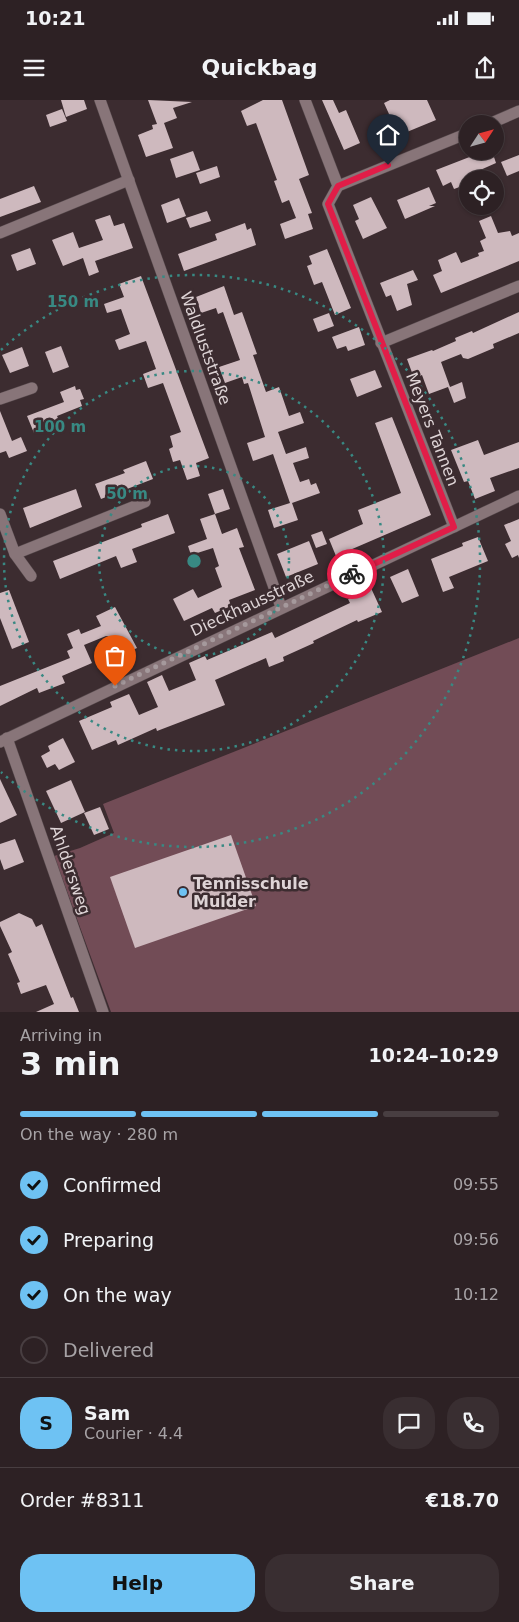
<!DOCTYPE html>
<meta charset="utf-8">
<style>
body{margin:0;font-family:"DejaVu Sans",sans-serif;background:#392e31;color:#f1f3f6;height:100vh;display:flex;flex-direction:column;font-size:19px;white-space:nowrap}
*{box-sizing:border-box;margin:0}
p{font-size:16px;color:#a7a3a6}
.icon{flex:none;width:28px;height:28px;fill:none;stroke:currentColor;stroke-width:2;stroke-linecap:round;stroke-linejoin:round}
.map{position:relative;height:912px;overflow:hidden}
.sheet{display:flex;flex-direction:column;background:#2d2124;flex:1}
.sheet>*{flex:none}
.needle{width:32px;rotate:54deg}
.controls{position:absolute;left:459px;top:15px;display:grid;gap:10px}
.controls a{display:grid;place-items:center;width:45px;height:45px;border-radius:50%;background:#2d2124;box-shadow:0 1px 4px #0004,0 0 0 1px #483e41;font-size:25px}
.pin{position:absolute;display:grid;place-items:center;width:42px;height:42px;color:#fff;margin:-51px -21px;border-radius:50% 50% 50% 0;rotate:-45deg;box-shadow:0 0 5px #0007}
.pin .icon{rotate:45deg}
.courier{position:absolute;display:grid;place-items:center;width:50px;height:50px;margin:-25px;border:4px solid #e11d48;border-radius:50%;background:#fff;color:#222;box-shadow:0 1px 6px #0007}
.headline em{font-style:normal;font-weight:700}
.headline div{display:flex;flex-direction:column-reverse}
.headline{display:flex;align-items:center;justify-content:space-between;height:85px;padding:0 20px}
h1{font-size:32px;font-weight:700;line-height:38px}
.bar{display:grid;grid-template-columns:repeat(4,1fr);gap:8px 5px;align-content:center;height:60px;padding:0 20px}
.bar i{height:6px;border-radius:4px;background:#483e41}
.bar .active{background:#6ec2f3}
.bar p{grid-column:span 4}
.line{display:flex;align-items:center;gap:12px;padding:0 20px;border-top:1px solid #483e41}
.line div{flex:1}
.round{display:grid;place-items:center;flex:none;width:52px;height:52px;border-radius:20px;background:#392e31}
ol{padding:0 20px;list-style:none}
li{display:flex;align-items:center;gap:15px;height:55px}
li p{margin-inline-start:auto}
li .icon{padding:5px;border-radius:50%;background:#6ec2f3;color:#111;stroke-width:4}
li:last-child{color:#a7a3a6}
li i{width:28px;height:28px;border:2px solid #483e41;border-radius:50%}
.button{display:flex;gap:10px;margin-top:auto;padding:10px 20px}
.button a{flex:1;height:58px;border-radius:20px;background:#6ec2f3;color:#111;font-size:20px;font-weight:700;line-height:58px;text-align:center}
.button a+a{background:#392e31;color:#f1f3f6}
.status{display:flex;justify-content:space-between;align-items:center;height:35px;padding:0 25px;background:#2d2124;direction:ltr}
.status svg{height:14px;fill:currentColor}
header{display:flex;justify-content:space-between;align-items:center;height:65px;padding:0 20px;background:#2d2124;font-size:22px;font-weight:700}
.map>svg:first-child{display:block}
.green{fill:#724c56}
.building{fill:#ceb9be}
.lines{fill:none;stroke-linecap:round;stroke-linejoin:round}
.street-casing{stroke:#574a4d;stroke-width:12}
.street{stroke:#887579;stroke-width:11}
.done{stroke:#a5999c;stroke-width:5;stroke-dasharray:0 9}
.route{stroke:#e11d48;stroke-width:6}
.ring{fill:none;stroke:#388983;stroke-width:2.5;stroke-dasharray:2.5 5}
.poi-dot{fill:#6ec2f3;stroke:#3c2c30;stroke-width:2}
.labels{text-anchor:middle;stroke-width:5;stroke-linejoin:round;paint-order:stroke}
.street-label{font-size:16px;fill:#ded4d6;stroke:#3c2c30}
.poi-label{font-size:16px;font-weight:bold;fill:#ded4d6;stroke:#3c2c30;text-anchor:start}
.centre{fill:#388983;stroke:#3c2c30;stroke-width:2.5}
.ring-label{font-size:15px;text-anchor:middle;font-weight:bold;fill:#388983;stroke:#3c2c30;stroke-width:5;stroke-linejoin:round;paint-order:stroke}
</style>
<div class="status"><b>10:21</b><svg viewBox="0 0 49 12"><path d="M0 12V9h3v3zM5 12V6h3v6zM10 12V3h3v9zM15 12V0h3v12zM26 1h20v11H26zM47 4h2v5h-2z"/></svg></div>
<header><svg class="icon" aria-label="menu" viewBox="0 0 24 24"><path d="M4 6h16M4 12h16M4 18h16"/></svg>Quickbag<svg class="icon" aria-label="share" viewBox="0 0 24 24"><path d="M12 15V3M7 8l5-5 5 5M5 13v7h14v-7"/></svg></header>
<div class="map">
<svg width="519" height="912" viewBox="0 0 519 912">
<rect width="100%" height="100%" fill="#3c2c30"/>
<path class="green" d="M519,538V912H111L54,756L80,748L114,733L103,704Z"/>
<g class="building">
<path d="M61,0H84L87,9L66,17Z"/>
<path d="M148,0L192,2L173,8L177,18L164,23L173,48L146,57L138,35L153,29L152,25L157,24Z"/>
<path d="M263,0H282L309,75L299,79L312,113L308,114L313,129L285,139L280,124L296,118L289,100L282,103L274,81L277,80L256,23L247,26L241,11Z"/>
<path d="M322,0H333L339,13L346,10L360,43L344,50Z"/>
<path d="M390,0H427L436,20L385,41L376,20L389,14L384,3Z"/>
<path d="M62,9L67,21L50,27L46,15Z"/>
<path d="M193,51L200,70L176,78L170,59Z"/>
<path d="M485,51H492L496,63L469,75L471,79H468V84L454,89L451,82L443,86L436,70Z"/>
<path d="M519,55V71L507,76L501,62Z"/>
<path d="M217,66L220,77L200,84L196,73Z"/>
<path d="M34,86L41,102L0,117V99Z"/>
<path d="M429,87L436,103L429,106H435L405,119L397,100Z"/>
<path d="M371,97L387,128L363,139L355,121L359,119L353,105Z"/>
<path d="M179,98L186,116L167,123L161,105Z"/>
<path d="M207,111L211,121L190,128L186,118Z"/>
<path d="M110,115L114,126L124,123L133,148L95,161L99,172L89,176L83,158L63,166L52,140L73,132L79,148L103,140L95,120Z"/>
<path d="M491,116L498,133L510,131L512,136L519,133V161L441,193L433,175L442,171L438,160L456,152L461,163L479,156L478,153L484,151L480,141L486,138L479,121Z"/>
<path d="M245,123L247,130L251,128L256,145L184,171L178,154L217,140L215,134Z"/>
<path d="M30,148L36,164L17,171L11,155Z"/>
<path d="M327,149L351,208L335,215L322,182L314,185L307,166L312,164L309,156Z"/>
<path d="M413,170L418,180L407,184L412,205L397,211L391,195L386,197L380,183Z"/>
<path d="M141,176L209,358L196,363L200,376L187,380L180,360L173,362L169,349L173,347L170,336L181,332L163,283L148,288L143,274L156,269L146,241L119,250L115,240L130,234L121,209L107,213L104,204L124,197L119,184Z"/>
<path d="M224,186L234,215L242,212L257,254L253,255L266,292L279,287L289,316L300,312L304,323L278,332L286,354L306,347L309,358L293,363L300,382L309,379L311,385L316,383L320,393L292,403L298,420L274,428L268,410L290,403L273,354L253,361L247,343L265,337L248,283L244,284L242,277L225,283L219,267L240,260L223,212L218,214L216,208L201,213L196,197Z"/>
<path d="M519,212V233L493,244L494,248L468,259L463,258L461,254L441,262L450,287L462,282L466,298L454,303L448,287L429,294L422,275L414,278L407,259L432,250L433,251L456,241L455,238L472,231L473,233Z"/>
<path d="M329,213L334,226L318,232L313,219Z"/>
<path d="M359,227L365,245L348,251L346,246L337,249L332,237Z"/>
<path d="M61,246L69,267L53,273L45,252Z"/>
<path d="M22,247L29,266L10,273L2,255Z"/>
<path d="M375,270L382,287L357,297L350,279Z"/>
<path d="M75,286L76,290L80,289L84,299L80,300L82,306L57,316L60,323L34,333L27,316L64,302L60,292Z"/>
<path d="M0,311L12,341L21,337L27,351L9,358L6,351L0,353Z"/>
<path d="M392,317L431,415L336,456L329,439L363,424L358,410L401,393L375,323Z"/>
<path d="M478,340L484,355L519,342V368L490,378L495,391L475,399L468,381L464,382L451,350Z"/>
<path d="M146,361L153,379L101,399L95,384L125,373L123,370Z"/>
<path d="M76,389L82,407L30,428L23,408Z"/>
<path d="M223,389L230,409L215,414L208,394Z"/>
<path d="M168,414L175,433L132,449L137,462L121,468L116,456L60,479L53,461L142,427L141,424Z"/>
<path d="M215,414L222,434L237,428L244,447L239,448L255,490L229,500L231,506L215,513L212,508L184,521L173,499L193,489L198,498L222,487L215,468L219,466L213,448L191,455L188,446L207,439L200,419Z"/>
<path d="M519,419V458L518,455L512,458L505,444L511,441L504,425Z"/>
<path d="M322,431L327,444L316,448L311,435Z"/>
<path d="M478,437L488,461L449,477L454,488L443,492L431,459L463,446L462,443Z"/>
<path d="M309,441L318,464L286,477L277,454Z"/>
<path d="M408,469L419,496L402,503L390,477Z"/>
<path d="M371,488L382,512L358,522L357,520L313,541L314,543L283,557L284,561L269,567L266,558L215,580L225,605L157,631L156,628L118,645L116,640L92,650L79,621L112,607L110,602L129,594L139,615L158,607L147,582L162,575L169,591L196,580L189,563L205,556L207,560L272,532L275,538L350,503L348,499Z"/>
<path d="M9,490L29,542L12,549L0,518V493Z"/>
<path d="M115,507L137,548L118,557L108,536H106L84,545L92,563L62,576L65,583L39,593L37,588L0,606V586L70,558L67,551L73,548L67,534L79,529L81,534L101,526L96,516Z"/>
<path d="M63,638L75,662L59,670L55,664L47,668L41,656L50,651L48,646Z"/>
<path d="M0,679L17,715L0,723Z"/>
<path d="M71,680L85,712L61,723L46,691Z"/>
<path d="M100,707L109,729L94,735L84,713Z"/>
<path d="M231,735L256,806L135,848L110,777Z"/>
<path d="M15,739L24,762L4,770L0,759V744Z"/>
<path d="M19,813L32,819L36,827L42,824L71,898L73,897L79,912H36L54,904L46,885L21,894L17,883L20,882L8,854L12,852L0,826V822Z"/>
</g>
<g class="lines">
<defs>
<g id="street">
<path d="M100,0L281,507"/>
<path d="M305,0L338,86L328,104L454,427"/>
<path d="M489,24L519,11"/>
<path d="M338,86L468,33"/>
<path d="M0,133L129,80"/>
<path d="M381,243L519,186"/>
<path d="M0,299L32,288"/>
<path d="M0,414L15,454L31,476"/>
<path d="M15,454L145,402"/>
<path d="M7,638L103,912"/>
<path d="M0,642L519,396"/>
</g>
</defs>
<use href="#street" class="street-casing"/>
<use href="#street" class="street"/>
</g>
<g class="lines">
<path class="done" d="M115,586L352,474"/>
<path class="route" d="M352,474L454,427L328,104L338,86L388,65"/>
</g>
<g class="ring">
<circle cx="194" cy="461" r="95"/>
<circle cx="194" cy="461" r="190"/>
<path d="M1 250A286 286 0 1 1 1 672"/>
</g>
<circle class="poi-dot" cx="183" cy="792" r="5"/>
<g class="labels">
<g class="street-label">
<text transform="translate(206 248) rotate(70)" y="6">Waldluststraße</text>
<text transform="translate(433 329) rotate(69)" y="6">Meyers Tannen</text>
<text transform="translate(252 503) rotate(-25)" y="6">Dieckhausstraße</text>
<text transform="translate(71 770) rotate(71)" y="6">Ahldersweg</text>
</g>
<g class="poi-label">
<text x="193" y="789">Tennisschule<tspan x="193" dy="18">Mulder</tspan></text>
</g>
</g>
<circle cx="194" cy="461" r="8" class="centre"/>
<g class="ring-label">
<text x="73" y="207">150 m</text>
<text x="60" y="332">100 m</text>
<text x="127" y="399">50 m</text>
</g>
</svg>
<div class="controls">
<a><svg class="needle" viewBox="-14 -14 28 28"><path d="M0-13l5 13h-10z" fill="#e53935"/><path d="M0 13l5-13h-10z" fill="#a7a3a6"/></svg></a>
<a><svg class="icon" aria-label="locate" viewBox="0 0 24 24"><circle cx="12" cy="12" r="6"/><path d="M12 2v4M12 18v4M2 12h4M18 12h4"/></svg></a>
</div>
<div class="pin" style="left:115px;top:586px;background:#ea580c"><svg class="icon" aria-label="bag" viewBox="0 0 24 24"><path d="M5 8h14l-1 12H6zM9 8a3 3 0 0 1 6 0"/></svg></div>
<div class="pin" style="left:388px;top:65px;background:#1f2937"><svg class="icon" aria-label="home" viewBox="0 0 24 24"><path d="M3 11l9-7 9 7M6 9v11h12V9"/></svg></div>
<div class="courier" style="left:352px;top:474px"><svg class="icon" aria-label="bike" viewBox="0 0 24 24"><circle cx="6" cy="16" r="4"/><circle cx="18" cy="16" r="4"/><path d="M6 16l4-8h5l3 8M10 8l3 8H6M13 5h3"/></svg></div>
</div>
<section class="sheet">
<div class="headline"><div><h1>3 min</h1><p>Arriving in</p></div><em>10:24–10:29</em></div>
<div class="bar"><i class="active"></i><i class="active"></i><i class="active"></i><i></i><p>On the way · 280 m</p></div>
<ol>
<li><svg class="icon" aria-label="check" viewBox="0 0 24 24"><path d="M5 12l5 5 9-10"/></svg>Confirmed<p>09:55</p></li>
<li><svg class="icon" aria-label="check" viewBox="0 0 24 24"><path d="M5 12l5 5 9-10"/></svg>Preparing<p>09:56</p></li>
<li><svg class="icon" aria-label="check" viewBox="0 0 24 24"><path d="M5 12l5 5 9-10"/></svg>On the way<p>10:12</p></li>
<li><i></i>Delivered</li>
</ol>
<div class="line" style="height:90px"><b class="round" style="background:#6ec2f3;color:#111">S</b><div><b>Sam</b><p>Courier · 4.4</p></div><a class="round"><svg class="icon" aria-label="chat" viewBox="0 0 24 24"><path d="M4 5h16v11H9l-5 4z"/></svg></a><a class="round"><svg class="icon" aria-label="phone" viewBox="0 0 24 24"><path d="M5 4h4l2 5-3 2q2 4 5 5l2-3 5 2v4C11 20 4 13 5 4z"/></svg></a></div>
<div class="line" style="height:65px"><div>Order #8311</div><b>€18.70</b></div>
<div class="button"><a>Help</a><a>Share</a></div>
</section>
